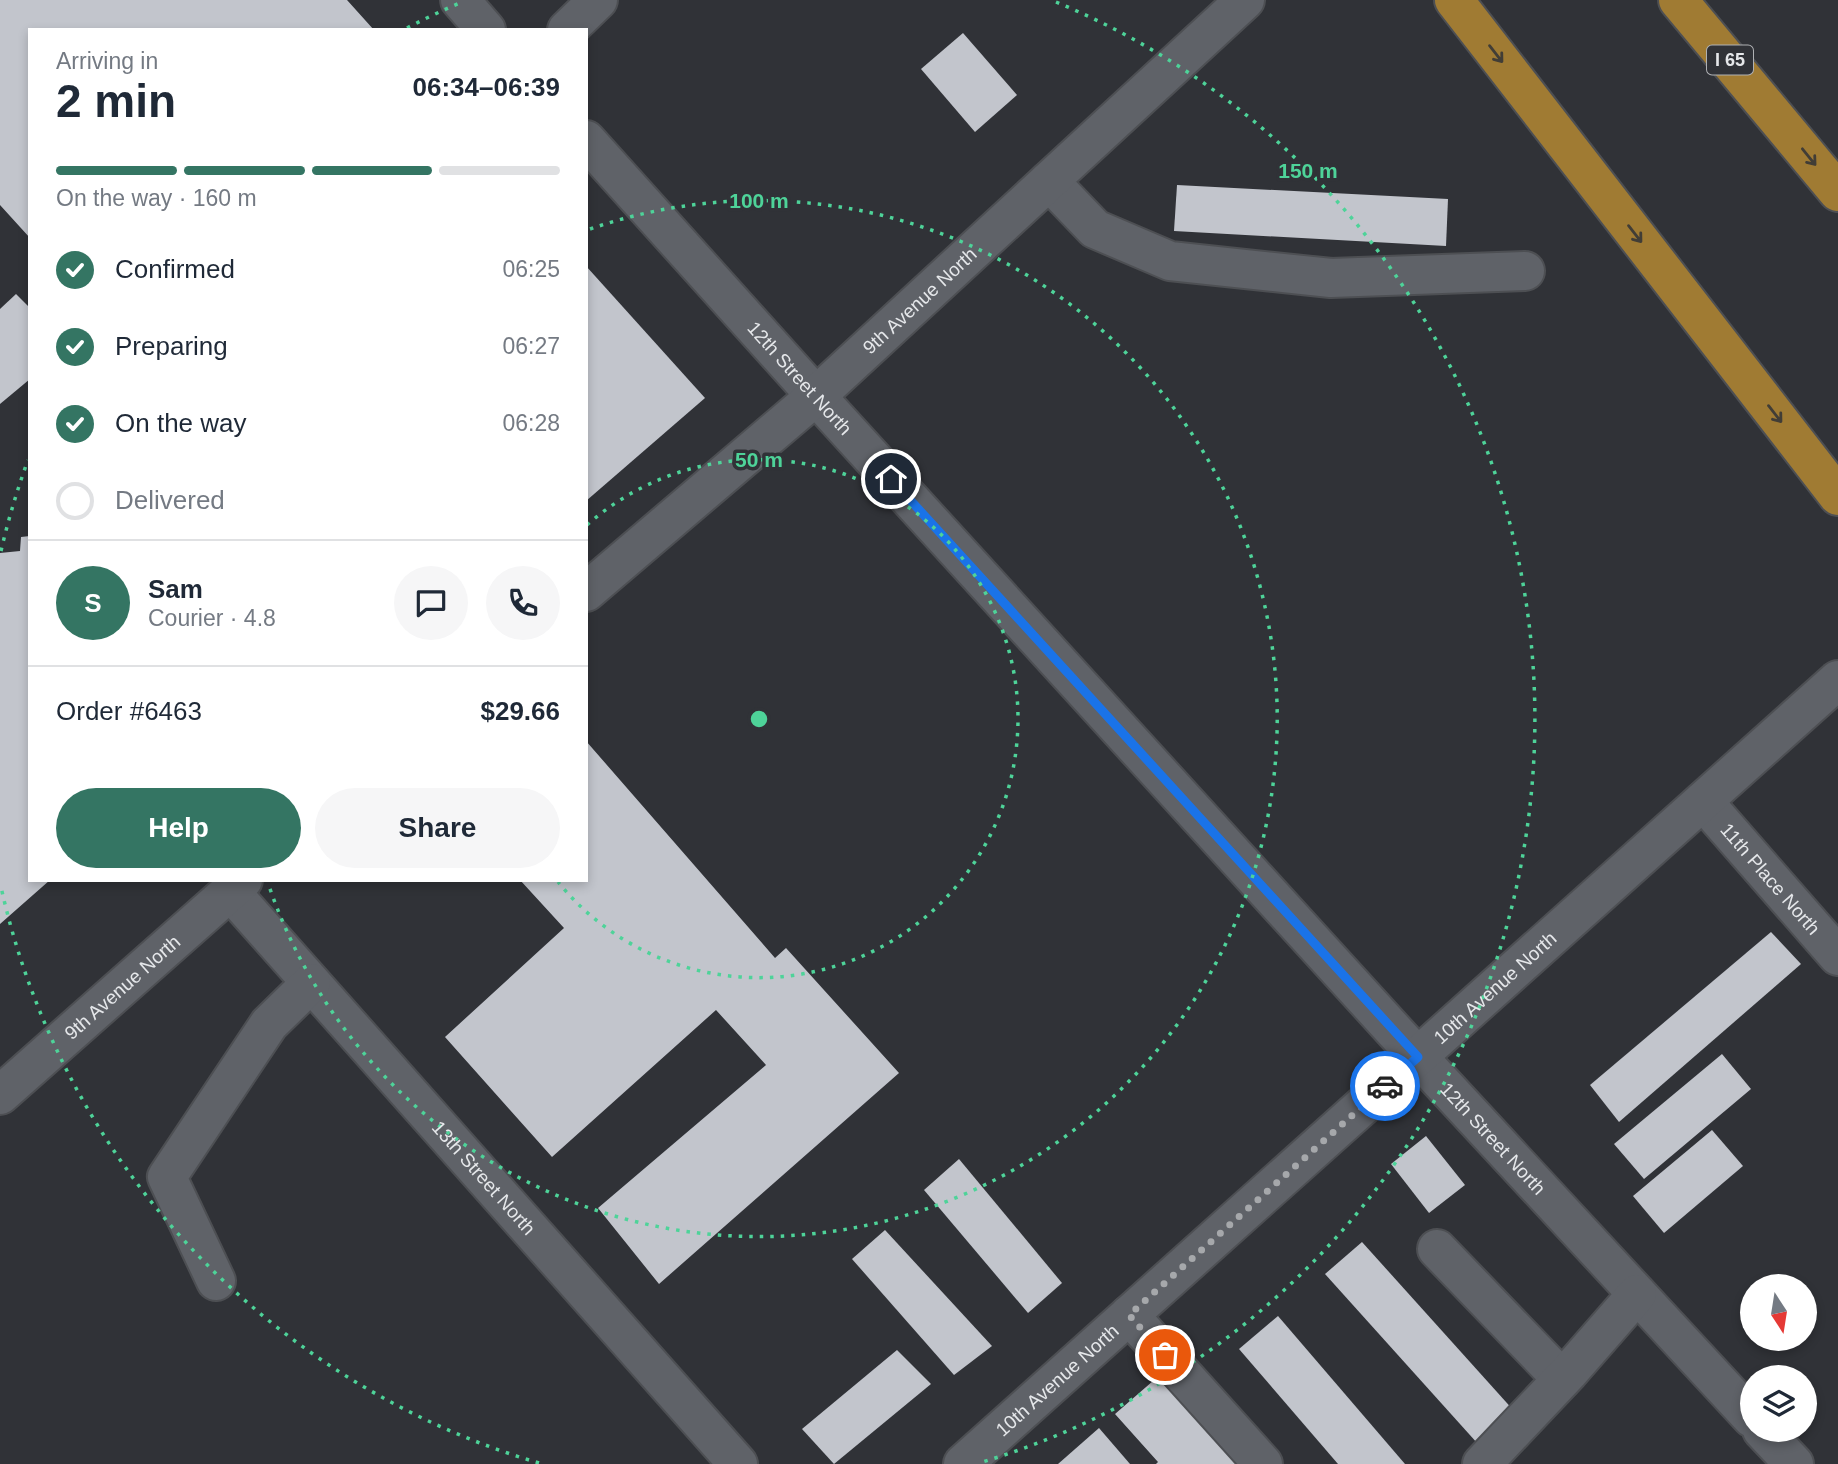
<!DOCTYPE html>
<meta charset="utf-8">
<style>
body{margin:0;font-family:Helvetica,sans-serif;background:#f6f6f7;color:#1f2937;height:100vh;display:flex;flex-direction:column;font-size:26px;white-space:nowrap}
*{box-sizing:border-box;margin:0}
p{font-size:23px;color:#747a83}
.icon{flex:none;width:38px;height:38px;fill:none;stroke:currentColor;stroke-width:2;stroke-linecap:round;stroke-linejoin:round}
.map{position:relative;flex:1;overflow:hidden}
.side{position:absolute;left:28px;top:28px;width:560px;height:854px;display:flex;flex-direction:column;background:#fff;border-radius:0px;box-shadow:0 4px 10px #0003}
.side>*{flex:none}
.needle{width:46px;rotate:168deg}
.buttons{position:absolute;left:1740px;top:1274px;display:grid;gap:14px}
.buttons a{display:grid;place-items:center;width:77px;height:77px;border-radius:50%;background:#fff;box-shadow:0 4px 10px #0003;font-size:35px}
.pin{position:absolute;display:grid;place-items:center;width:60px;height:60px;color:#fff;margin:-30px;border:4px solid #fff;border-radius:50%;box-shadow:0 2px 7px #0007}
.courier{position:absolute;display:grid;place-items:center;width:70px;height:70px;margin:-35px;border:5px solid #1a73e8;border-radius:50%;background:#fff;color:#222;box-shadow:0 2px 9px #0007}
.headline em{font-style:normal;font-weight:700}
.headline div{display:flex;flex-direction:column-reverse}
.headline{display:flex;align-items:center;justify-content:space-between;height:119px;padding:0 28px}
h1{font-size:46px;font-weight:700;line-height:52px}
.bar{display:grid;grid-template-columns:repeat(4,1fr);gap:10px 7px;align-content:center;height:84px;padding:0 28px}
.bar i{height:9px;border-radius:5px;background:#e0e1e3}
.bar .on{background:#347563}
.bar p{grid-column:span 4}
.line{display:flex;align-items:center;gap:18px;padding:0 28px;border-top:2px solid #e0e1e3}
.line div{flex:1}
.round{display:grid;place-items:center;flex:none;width:74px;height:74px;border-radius:37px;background:#f6f6f7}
ol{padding:0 28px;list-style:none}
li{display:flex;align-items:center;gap:21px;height:77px}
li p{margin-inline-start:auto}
li .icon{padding:7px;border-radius:50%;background:#347563;color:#fff;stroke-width:4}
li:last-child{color:#747a83}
li i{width:38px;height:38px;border:4px solid #e0e1e3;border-radius:50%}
.action{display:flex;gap:14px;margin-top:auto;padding:14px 28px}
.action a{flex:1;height:80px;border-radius:42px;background:#347563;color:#fff;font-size:28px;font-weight:700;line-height:80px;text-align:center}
.action a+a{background:#f6f6f7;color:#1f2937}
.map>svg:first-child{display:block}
.building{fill:#c2c5cc}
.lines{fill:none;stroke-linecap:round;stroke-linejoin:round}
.minor-casing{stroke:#4d4f53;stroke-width:42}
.highway-casing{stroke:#4d4f53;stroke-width:42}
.minor{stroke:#5f6268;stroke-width:38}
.highway{stroke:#a07b33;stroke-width:38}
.oneway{stroke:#413d36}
.done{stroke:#a6a8ab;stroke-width:7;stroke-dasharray:0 12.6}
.route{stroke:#1a73e8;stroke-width:9}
.ring{fill:none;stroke:#4ed399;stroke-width:3.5;stroke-dasharray:3.5 7}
.labels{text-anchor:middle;stroke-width:7;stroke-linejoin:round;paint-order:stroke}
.shield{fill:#303237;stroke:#afb1b4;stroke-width:2}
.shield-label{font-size:18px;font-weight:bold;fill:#e5e7ea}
.street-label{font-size:19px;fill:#e5e7ea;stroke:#303237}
.centre{fill:#4ed399;stroke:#303237;stroke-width:3.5}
.ring-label{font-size:21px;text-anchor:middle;font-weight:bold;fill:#4ed399;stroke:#303237;stroke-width:7;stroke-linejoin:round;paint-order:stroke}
</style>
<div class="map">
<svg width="1838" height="1464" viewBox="0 0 1838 1464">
<rect width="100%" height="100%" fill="#303237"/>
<g class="building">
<path d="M0,0H347L374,30H30V238L0,205Z"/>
<path d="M963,33L1017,95L975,132L921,69Z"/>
<path d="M1177,185L1448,199L1446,246L1174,231Z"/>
<path d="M586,266L705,398L586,501Z"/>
<path d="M16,294L30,308V379L0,404V309Z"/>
<path d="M30,536V880H50L0,924V553L20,551L21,537Z"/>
<path d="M586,741L775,958L786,948L899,1073L659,1284L598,1208L766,1065L716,1010L552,1157L445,1037L564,928L520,880H586Z"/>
<path d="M1771,932L1801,964L1619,1122L1590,1085Z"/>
<path d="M1722,1054L1751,1089L1644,1179L1614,1144Z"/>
<path d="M1712,1130L1743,1166L1664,1233L1633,1196Z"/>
<path d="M1426,1136L1465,1185L1429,1213L1391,1164Z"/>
<path d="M959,1159L1062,1283L1028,1313L924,1190Z"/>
<path d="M885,1230L992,1346L954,1375L852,1259Z"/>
<path d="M1362,1242L1515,1412L1478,1444L1325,1274Z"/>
<path d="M1278,1316L1405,1464H1338L1239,1349Z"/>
<path d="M897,1350L931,1384L834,1464L802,1429Z"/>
<path d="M1161,1374L1240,1459L1235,1464H1156L1158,1462L1115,1414Z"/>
<path d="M1099,1428L1130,1464H1058Z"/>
</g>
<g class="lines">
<defs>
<g id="minor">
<path d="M460,0L486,30"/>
<path d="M567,30L598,0"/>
<path id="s1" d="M586,140L816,396L1418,1057L1752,1418"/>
<path d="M1049,181L1095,229L1170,261L1331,278L1525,271"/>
<path id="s2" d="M586,592L816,396L1245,0"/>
<path id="s3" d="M1703,801L1838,956"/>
<path id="s4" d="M230,891L738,1464"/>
<path id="s5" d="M0,1095L243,880"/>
<path d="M1437,1249L1562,1379"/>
<path d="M216,1281L167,1177L269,1024L311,983"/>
<path d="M1129,1315L1263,1464"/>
<path d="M1762,1430L1794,1464"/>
<path id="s6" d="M963,1464L1838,680"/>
<path d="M1482,1464L1569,1372L1637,1294"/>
</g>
<g id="highway">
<path d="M1454,0L1838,496"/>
<path d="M1678,0L1838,192"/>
</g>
</defs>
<use href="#minor" class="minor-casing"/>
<use href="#highway" class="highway-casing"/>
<use href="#minor" class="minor"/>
<use href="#highway" class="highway"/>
</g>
<defs><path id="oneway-shaft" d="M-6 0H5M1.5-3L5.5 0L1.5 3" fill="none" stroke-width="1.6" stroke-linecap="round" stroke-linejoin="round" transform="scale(1.75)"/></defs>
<g class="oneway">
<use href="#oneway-shaft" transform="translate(1496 54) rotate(52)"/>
<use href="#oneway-shaft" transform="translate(1809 157) rotate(51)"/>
<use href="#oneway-shaft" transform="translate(1635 234) rotate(52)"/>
<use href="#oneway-shaft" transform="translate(1775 414) rotate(52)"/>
</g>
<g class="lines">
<path class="done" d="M1165,1355L1129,1315L1385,1086"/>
<path class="route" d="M891,479L1418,1057L1385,1086"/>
</g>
<g class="ring">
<path d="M587 525A259 259 0 1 1 558 882"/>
<path d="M590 229A518 518 0 1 1 268 883"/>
<path d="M539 1463A776 776 0 0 1 1 887M1 551A776 776 0 0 1 28 460M407 28A776 776 0 0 1 462 2M1056 2A776 776 0 0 1 979 1463"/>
</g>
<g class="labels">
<rect class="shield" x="1707" y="45.5" width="46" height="29" rx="5"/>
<g class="shield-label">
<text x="1730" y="66">I 65</text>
</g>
<g class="street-label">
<text dy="7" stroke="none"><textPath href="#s2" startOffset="443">9th Avenue North</textPath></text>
<text dy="7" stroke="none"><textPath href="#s1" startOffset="320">12th Street North</textPath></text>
<text dy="7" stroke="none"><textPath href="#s3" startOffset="103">11th Place North</textPath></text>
<text dy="7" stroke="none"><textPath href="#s5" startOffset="163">9th Avenue North</textPath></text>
<text dy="7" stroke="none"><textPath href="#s6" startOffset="714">10th Avenue North</textPath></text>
<text dy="7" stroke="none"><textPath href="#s1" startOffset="1349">12th Street North</textPath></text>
<text dy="7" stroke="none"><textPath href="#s4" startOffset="383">13th Street North</textPath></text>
<text dy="7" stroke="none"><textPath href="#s6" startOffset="126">10th Avenue North</textPath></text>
</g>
</g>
<circle cx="759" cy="719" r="10" class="centre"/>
<g class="ring-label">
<text x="1308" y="178">150 m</text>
<text x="759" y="208">100 m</text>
<text x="759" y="467">50 m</text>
</g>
</svg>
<div class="buttons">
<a><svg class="needle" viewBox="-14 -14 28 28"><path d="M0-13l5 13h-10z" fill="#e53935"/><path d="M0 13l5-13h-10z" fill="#747a83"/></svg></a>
<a><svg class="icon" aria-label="layers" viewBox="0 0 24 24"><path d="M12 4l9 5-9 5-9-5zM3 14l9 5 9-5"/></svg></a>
</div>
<div class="pin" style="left:1165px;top:1355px;background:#ea580c"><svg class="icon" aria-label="bag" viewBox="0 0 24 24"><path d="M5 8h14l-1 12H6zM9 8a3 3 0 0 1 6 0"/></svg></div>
<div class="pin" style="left:891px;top:479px;background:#1f2937"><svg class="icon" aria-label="home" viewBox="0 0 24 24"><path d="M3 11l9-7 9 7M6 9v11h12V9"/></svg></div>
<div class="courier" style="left:1385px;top:1086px"><svg class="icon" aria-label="car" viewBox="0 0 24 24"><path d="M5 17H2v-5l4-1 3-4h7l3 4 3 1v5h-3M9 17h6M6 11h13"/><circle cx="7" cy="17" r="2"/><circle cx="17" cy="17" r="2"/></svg></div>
<section class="side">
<div class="headline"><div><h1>2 min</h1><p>Arriving in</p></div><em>06:34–06:39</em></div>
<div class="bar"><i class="on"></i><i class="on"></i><i class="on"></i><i></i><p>On the way · 160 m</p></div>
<ol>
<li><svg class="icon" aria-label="check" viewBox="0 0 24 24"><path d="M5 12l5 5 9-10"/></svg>Confirmed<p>06:25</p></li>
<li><svg class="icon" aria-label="check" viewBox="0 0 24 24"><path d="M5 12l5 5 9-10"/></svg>Preparing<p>06:27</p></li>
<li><svg class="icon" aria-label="check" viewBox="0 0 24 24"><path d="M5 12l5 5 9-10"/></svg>On the way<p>06:28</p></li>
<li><i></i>Delivered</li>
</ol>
<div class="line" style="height:126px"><b class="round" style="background:#347563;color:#fff">S</b><div><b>Sam</b><p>Courier · 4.8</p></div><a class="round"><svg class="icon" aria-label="chat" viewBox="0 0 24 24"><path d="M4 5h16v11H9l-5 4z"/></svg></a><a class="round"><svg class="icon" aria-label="phone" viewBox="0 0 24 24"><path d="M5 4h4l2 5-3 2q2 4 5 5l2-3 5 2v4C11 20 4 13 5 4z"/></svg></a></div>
<div class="line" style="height:91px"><div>Order #6463</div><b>$29.66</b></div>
<div class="action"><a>Help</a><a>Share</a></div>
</section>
</div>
